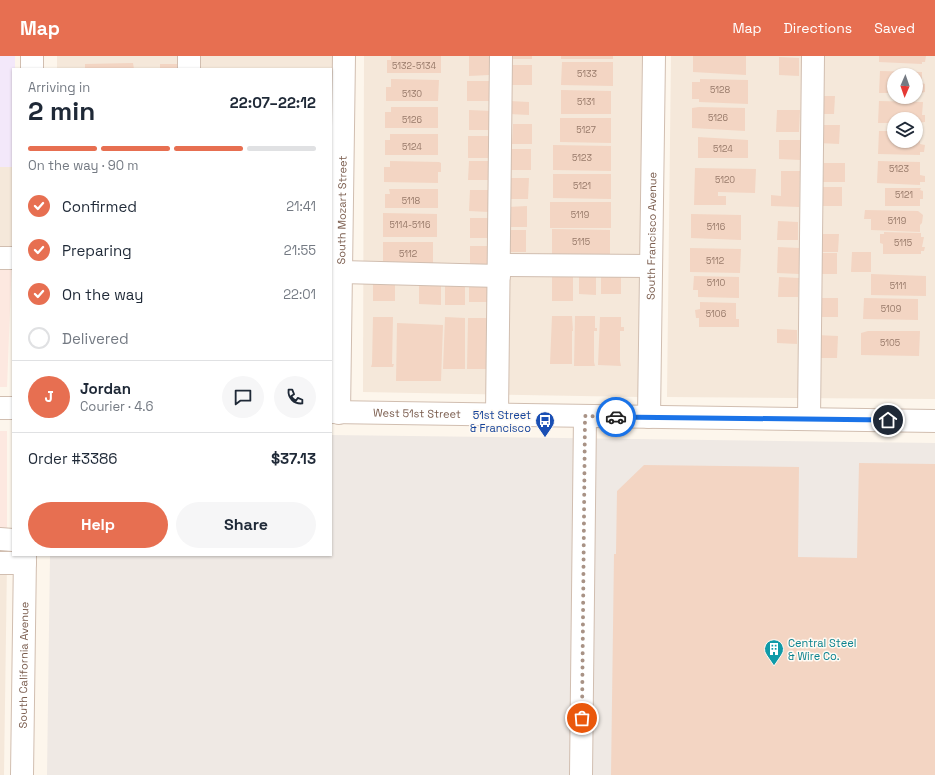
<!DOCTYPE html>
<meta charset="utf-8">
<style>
body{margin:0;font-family:"Space Grotesk",sans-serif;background:#f6f6f7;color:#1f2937;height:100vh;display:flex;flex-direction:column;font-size:15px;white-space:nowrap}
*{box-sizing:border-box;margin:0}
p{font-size:13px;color:#747a83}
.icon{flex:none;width:22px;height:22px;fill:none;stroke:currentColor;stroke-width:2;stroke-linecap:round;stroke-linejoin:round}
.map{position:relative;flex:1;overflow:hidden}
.sheet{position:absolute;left:12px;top:12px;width:320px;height:488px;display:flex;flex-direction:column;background:#fff;border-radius:0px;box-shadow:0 1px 3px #0004}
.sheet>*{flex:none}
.needle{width:26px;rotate:182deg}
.tools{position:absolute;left:887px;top:12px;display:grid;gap:8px}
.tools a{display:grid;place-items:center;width:36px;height:36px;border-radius:50%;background:#fff;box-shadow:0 1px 3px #0004;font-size:20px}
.pin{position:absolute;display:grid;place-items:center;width:34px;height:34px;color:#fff;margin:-17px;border:2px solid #fff;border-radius:50%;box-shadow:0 1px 4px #0007}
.courier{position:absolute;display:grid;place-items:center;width:40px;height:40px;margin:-20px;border:3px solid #1a73e8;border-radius:50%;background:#fff;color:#222;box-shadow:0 1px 5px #0007}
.headline em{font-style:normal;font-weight:700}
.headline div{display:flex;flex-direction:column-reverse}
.headline{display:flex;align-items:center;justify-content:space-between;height:68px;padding:0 16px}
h1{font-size:26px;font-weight:700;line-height:30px}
.bar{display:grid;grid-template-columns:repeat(4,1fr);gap:6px 4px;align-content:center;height:48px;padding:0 16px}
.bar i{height:5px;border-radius:3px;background:#e0e1e3}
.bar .current{background:#e76f51}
.bar p{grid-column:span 4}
.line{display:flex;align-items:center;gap:10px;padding:0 16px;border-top:1px solid #e0e1e3}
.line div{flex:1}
.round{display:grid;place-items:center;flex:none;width:42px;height:42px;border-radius:21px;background:#f6f6f7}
ol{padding:0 16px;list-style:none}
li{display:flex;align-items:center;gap:12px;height:44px}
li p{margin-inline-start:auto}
li .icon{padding:4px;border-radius:50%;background:#e76f51;color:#fff;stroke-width:4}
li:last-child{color:#747a83}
li i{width:22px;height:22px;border:2px solid #e0e1e3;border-radius:50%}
.button{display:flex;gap:8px;margin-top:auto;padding:8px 16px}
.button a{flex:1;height:46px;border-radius:24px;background:#e76f51;color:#fff;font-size:16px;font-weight:700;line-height:46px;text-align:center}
.button a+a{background:#f6f6f7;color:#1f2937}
header{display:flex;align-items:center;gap:24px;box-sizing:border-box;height:56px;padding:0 20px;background:#e76f51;color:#fff}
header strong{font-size:19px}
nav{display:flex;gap:22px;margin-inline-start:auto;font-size:14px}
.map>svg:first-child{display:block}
.residential{fill:#f5e8da;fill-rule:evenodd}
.commercial{fill:#fde8e0}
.industrial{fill:#efe9e4}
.education{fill:#f3e8fa}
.building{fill:#f3d5c3}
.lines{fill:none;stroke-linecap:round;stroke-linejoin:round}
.minor-casing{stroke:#d1beb0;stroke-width:24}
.minor{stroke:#fff;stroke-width:22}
.done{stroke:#a89285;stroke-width:4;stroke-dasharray:0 7.2}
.route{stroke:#1a73e8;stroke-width:5}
.labels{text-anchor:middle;stroke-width:3;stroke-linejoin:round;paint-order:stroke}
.number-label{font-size:9px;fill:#987a6a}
.street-label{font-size:11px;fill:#7a5c4d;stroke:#fffaf3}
.transit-label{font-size:11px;fill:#164399;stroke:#fffaf3;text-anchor:end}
.culture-label{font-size:11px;fill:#0d838f;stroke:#fffaf3;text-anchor:start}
</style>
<header>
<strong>Map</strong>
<nav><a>Map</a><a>Directions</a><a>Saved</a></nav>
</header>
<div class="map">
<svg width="935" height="719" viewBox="0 0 935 719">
<rect width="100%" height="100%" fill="#fdf6ec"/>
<g class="residential">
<path d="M57,0H333L331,106V13H57Z"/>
<path d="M364,0H642L639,341L363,336Z"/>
<path d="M671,0H935V343L667,341ZM894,19H916V41H894ZM894,63H916V85H894Z"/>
<path d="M0,111H13L12,202H0Z"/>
<path d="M0,507H7L4,719H0Z"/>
</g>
<g class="commercial">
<path d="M0,202H12L7,331H0Z"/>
<rect x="0" y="375" width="7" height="132"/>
</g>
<path class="industrial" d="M331,379L935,387V719H47L50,499H331Z"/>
<path class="education" d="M0,0H15V13H13V111H0Z"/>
<g class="building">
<path d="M391,0H441V17H387V4H391Z"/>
<path d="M469,0H489V19L469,20Z"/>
<rect x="510" y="0" width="22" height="3"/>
<rect x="561" y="0" width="52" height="3"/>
<path d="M693,0H746V19L693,16Z"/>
<path d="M879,0H926L925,6H922V8L879,6Z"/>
<path d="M779,1L799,2V20L779,19Z"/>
<path d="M562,6H613V30L561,29Z"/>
<path d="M133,7L134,13H85V8Z"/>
<rect x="160" y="8" width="19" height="5"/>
<rect x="510" y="9" width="22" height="20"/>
<path d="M880,15L922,16V27L925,28V36L916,38V19H894V37H879Z"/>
<path d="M391,23L439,24L438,45H386V31H391Z"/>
<path d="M700,23L748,24V48L699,46V43H692V26H700Z"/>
<rect x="467" y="25" width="22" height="20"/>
<path d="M561,34L611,35V58H561Z"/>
<path d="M816,40H835L834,58H815Z"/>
<path d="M509,45L529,46V59L509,58Z"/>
<path d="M879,45L923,46L922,59H925V66L916,67V63H894V67H878Z"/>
<path d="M391,51H438V72H385V56H391Z"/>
<path d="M699,51L745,52V75L692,72V52Z"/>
<path d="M469,54L492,55V74H469Z"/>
<path d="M777,54H800L799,76H776Z"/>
<path d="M560,62H611V87L560,86Z"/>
<path d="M513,68H532V88H512Z"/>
<path d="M818,69H840L839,88L818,87Z"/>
<path d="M879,75H894V85H916V76H920V88L925,89L924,96H920V99L878,98Z"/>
<path d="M390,78H438V99H385V84H390Z"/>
<rect x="468" y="80" width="22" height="22"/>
<path d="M698,81L748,84V102H698Z"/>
<path d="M779,84H801L800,104L779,103Z"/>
<path d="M553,89L611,90V115L553,114Z"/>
<rect x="509" y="93" width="22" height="21"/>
<path d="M390,105L439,106L441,107V116H438V127L384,126V111H390Z"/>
<path d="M469,105H489V124H468Z"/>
<path d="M878,105L920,106V119L925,120V126H920V129L877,127Z"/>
<path d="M824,107H845V126H823Z"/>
<path d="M695,112L756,113L755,137L718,136V140H726V149H694Z"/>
<path d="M781,115H800L799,151L771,150V139L781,140Z"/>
<path d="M553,118H611V143L553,142Z"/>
<path d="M507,122H529L528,143H507Z"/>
<rect x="819" y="131" width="23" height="19"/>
<path d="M885,132H921L920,134L923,135V143H920V150H885Z"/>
<path d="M389,133H438V152H385V138H390Z"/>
<path d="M470,134H489V156L469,155Z"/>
<rect x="550" y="146" width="61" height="26"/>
<path d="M527,150V171H507L508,151Z"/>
<path d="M865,154L918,155L923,159L922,167L920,169V176L871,174V163H864Z"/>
<path d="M383,157L437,158V181H383Z"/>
<path d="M691,158L741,159V184L691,182Z"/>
<rect x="470" y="162" width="20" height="20"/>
<path d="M778,165L798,166V184H777Z"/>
<path d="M552,173L610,174V199L552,198Z"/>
<rect x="507" y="174" width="19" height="22"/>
<path d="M884,176L921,177V181H924L922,191H925L924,195H921V198H883V188L880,187V178H884Z"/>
<path d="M818,178H839L838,196H818Z"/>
<path d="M383,186H433V210L383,209Z"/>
<rect x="470" y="190" width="20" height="19"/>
<path d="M778,191L799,192V218L777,217Z"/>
<path d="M690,192L741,193L740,217L690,216Z"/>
<path d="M852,196H871V216H851Z"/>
<path d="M818,197H837V218H817Z"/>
<rect x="552" y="216" width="21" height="29"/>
<path d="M601,216L621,217V238H601Z"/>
<path d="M579,217H596V239L579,238Z"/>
<path d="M871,218L926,220V240L871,239Z"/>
<path d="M694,220L739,221V242L698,241V234H693Z"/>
<path d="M779,221L799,222L798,241H778Z"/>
<path d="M373,224L395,225V245H373Z"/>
<path d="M419,226H441V249L419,248Z"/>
<rect x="445" y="227" width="20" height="22"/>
<path d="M469,227H488L489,246H469Z"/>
<rect x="816" y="242" width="22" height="19"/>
<path d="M864,242L918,243V264L863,263Z"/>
<path d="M700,246L736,247V263H739V271H699V262H696L695,254L700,253Z"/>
<path d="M552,260H572L573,275H572V308H550Z"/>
<path d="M575,260H595V272H597V275H594V306L595,310H574Z"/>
<path d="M373,261H393L392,308H394L393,311H371L372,308Z"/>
<path d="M445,261L465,262V313H443Z"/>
<path d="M600,261H621V271H624V275H620V305L621,310L598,309Z"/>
<path d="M468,262H488L489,313H467Z"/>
<path d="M397,267L443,269L441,325H396Z"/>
<path d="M777,273L797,274V288L777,287Z"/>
<path d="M868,275H920L919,300L861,299V277Z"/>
<path d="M816,279L838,280L837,302H816Z"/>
<path d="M859,407L935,408V719H611L614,498H616L617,435L644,409L799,411L798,501L857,502Z"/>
</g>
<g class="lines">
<defs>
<g id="minor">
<path d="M32,13V0"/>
<path d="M189,13V0"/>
<path d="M0,202H13"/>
<path d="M499,209L651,210"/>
<path d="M341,216L499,220"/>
<path d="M0,352H13"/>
<path id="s1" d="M331,356L935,365"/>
<path id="s2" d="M339,357L344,0"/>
<path d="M497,359L501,0"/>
<path id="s3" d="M649,361L654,0"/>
<path d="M809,363L813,0"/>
<path d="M0,483L13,484"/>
<path d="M0,507H25"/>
<path id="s4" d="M22,719L25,499"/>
<path d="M581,719L585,360"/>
</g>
</defs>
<use href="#minor" class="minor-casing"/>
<use href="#minor" class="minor"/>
</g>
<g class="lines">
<path class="done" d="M582,662L585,360L616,361"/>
<path class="route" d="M616,361L888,364"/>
</g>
<defs>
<symbol id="bus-pin" viewBox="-11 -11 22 30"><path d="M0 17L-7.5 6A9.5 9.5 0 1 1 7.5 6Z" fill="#1a4fb4" stroke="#fffaf3"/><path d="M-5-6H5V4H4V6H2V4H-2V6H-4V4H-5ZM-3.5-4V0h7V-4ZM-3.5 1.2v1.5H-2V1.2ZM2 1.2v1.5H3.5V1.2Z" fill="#fff"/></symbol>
<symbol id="building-pin" viewBox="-11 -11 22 30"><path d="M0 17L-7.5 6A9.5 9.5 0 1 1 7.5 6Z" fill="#0f9aa8" stroke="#fffaf3"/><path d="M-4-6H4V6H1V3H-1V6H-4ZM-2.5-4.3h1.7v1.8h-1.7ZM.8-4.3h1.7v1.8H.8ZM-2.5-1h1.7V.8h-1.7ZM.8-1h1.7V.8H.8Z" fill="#fff"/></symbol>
</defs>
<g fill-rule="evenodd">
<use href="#bus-pin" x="534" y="354" width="22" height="30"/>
<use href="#building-pin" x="763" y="582" width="22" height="30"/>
</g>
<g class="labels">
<g class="number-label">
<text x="414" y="13">5132-5134</text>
<text x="587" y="21">5133</text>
<text x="720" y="37">5128</text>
<text x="412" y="41">5130</text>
<text x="586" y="49">5131</text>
<text x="718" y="65">5126</text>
<text x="412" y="67">5126</text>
<text x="586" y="77">5127</text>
<text x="412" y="94">5124</text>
<text x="723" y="96">5124</text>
<text x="582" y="105">5123</text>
<text x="899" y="116">5123</text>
<text x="725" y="127">5120</text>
<text x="582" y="133">5121</text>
<text x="904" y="142">5121</text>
<text x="411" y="148">5118</text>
<text x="580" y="162">5119</text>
<text x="897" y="168">5119</text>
<text x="410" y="172">5114-5116</text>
<text x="716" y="174">5116</text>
<text x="581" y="189">5115</text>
<text x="903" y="190">5115</text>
<text x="408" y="201">5112</text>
<text x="715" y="208">5112</text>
<text x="716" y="230">5110</text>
<text x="898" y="233">5111</text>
<text x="891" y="256">5109</text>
<text x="716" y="261">5106</text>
<text x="890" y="290">5105</text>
</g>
<g class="street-label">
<text dy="4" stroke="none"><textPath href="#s2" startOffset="203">South Mozart Street</textPath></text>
<text dy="4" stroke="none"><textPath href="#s3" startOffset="181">South Francisco Avenue</textPath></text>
<text dy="4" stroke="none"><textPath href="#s1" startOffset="86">West 51st Street</textPath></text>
<text dy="4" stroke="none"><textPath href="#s4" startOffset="110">South California Avenue</textPath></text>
</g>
<g class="transit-label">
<text x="531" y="363">51st Street<tspan x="531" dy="13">&amp; Francisco</tspan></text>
</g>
<g class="culture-label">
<text x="788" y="591">Central Steel<tspan x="788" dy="13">&amp; Wire Co.</tspan></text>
</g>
</g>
</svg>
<div class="tools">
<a><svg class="needle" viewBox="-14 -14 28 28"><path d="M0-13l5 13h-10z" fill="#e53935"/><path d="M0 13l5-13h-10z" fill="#747a83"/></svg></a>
<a><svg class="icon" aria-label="layers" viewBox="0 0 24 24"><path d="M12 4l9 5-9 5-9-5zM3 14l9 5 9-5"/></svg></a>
</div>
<div class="pin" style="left:582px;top:662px;background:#ea580c"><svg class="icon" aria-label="bag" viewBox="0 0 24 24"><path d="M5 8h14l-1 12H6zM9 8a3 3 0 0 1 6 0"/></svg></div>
<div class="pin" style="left:888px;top:364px;background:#1f2937"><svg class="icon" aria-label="home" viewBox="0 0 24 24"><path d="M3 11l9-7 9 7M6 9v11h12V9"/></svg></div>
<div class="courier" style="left:616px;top:361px"><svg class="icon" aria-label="car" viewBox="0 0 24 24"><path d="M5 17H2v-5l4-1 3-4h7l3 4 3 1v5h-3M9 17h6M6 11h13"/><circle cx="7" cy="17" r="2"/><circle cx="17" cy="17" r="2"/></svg></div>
<section class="sheet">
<div class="headline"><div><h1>2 min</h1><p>Arriving in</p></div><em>22:07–22:12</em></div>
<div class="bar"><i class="current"></i><i class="current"></i><i class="current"></i><i></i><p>On the way · 90 m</p></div>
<ol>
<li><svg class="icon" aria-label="check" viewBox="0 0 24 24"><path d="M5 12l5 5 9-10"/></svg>Confirmed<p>21:41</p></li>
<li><svg class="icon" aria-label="check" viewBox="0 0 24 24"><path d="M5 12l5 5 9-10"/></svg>Preparing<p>21:55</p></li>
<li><svg class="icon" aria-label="check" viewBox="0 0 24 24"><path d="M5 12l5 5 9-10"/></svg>On the way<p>22:01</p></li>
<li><i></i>Delivered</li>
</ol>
<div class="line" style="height:72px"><b class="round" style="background:#e76f51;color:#fff">J</b><div><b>Jordan</b><p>Courier · 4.6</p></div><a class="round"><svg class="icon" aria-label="chat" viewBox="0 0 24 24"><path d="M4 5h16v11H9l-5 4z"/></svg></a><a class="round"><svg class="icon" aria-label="phone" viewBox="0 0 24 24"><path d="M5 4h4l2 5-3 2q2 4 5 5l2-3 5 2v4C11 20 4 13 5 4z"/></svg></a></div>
<div class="line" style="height:52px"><div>Order #3386</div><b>$37.13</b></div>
<div class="button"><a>Help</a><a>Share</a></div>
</section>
</div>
